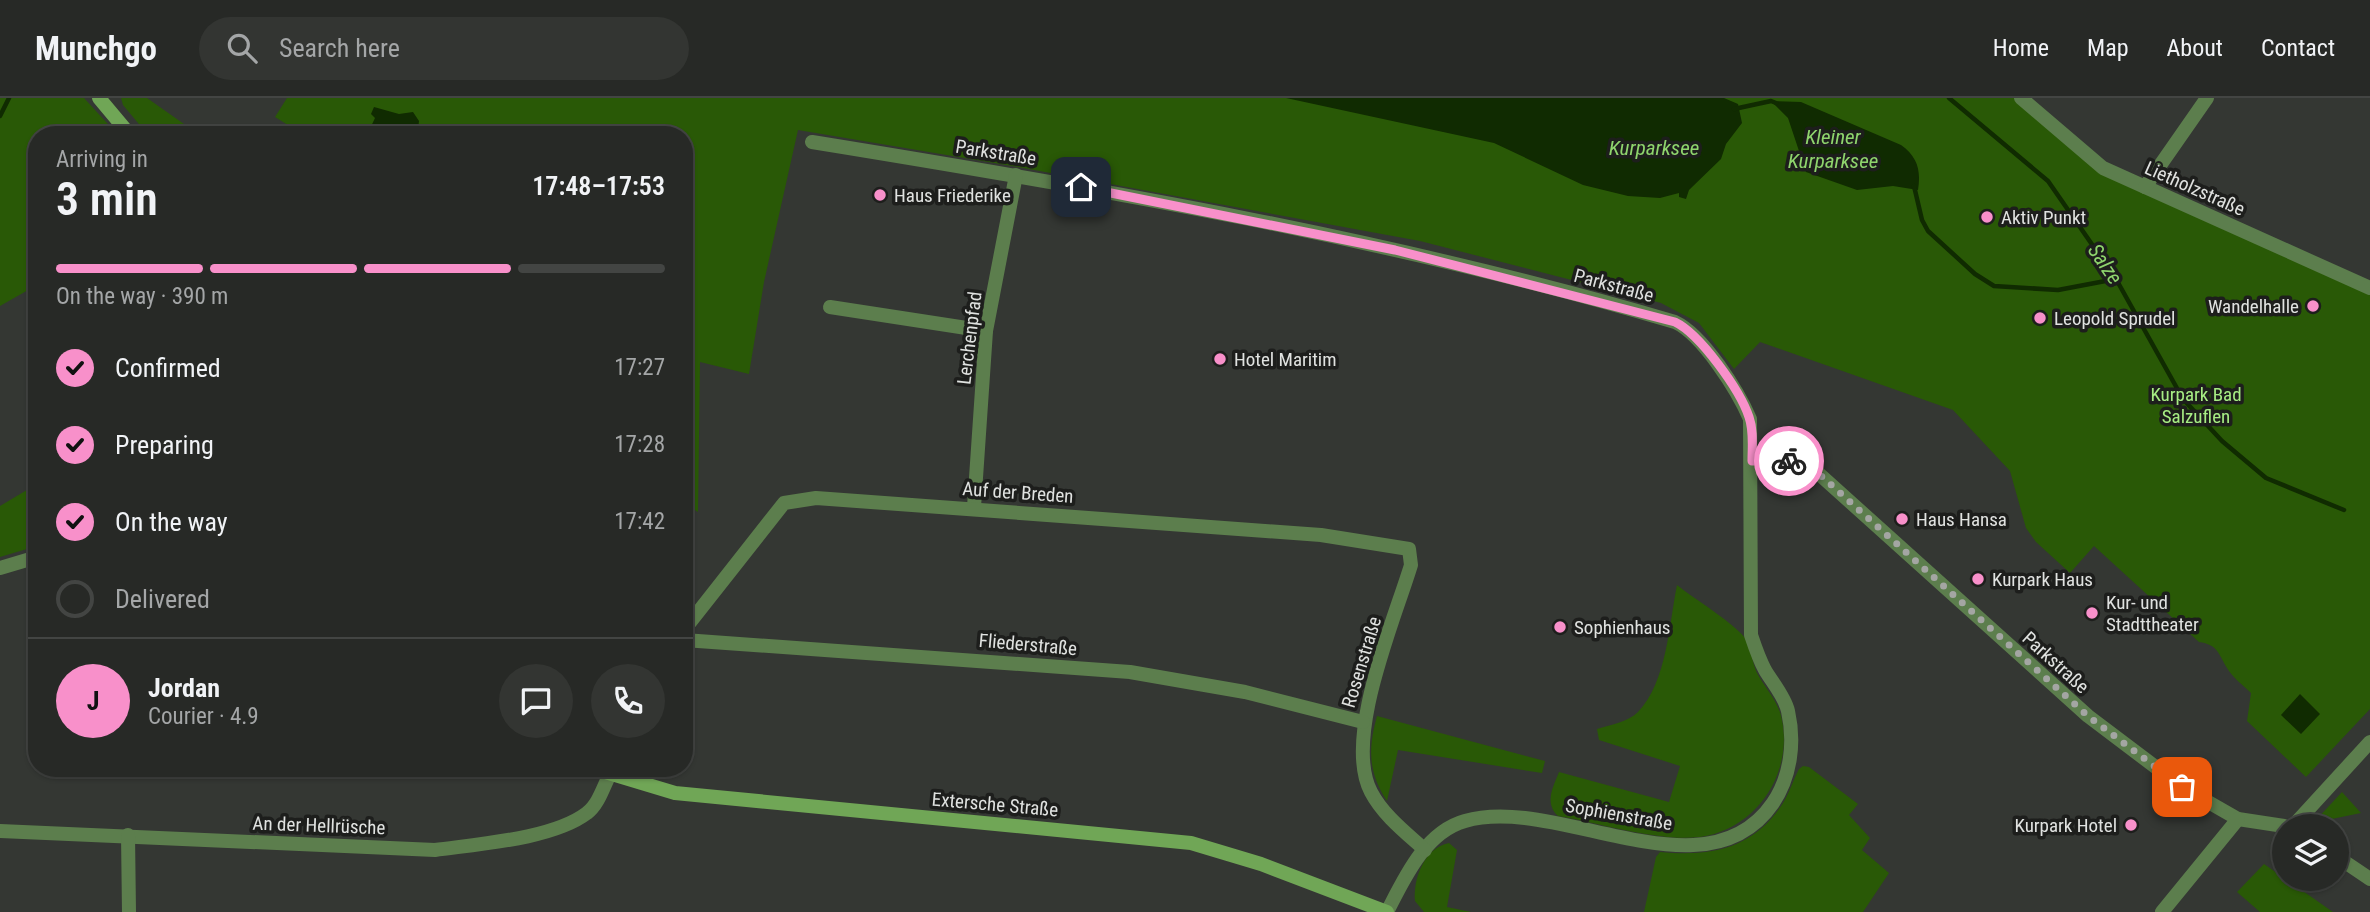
<!DOCTYPE html>
<meta charset="utf-8">
<style>
body{margin:0;font-family:"Roboto Condensed",sans-serif;background:#333532;color:#f1f3f6;height:100vh;display:flex;flex-direction:column;font-size:26px;white-space:nowrap}
*{box-sizing:border-box;margin:0}
p{font-size:23px;color:#a4a6a7}
.icon{flex:none;width:38px;height:38px;fill:none;stroke:currentColor;stroke-width:2;stroke-linecap:round;stroke-linejoin:round}
.map{position:relative;flex:1;overflow:hidden}
.side{position:absolute;left:28px;top:28px;width:665px;height:651px;display:flex;flex-direction:column;background:#272926;border-radius:28px;box-shadow:0 2px 5px #0004,0 0 0 2px #434543}
.side>*{flex:none}
.tools{position:absolute;left:2272px;top:716px;display:grid;gap:14px}
.tools a{display:grid;place-items:center;width:77px;height:77px;border-radius:50%;background:#272926;box-shadow:0 2px 5px #0004,0 0 0 2px #434543;font-size:35px}
.pin{position:absolute;display:grid;place-items:center;width:60px;height:60px;color:#fff;margin:-30px;border-radius:14px;box-shadow:0 4px 10px #0006}
.courier{position:absolute;display:grid;place-items:center;width:70px;height:70px;margin:-35px;border:5px solid #f890ca;border-radius:50%;background:#fff;color:#222;box-shadow:0 2px 9px #0007}
.overview em{font-style:normal;font-weight:600}
.overview div{display:flex;flex-direction:column-reverse}
.overview{display:flex;align-items:center;justify-content:space-between;height:119px;padding:0 28px}
h1{font-size:46px;font-weight:600;line-height:52px}
.bar{display:grid;grid-template-columns:repeat(4,1fr);gap:10px 7px;align-content:center;height:84px;padding:0 28px}
.bar i{height:9px;border-radius:5px;background:#434543}
.bar .active{background:#f890ca}
.bar p{grid-column:span 4}
.line{display:flex;align-items:center;gap:18px;padding:0 28px;border-top:2px solid #434543}
.line div{flex:1}
.round{display:grid;place-items:center;flex:none;width:74px;height:74px;border-radius:37px;background:#333532}
ol{padding:0 28px;list-style:none}
li{display:flex;align-items:center;gap:21px;height:77px}
li p{margin-inline-start:auto}
li .icon{padding:7px;border-radius:50%;background:#f890ca;color:#111;stroke-width:4}
li:last-child{color:#a4a6a7}
li i{width:38px;height:38px;border:4px solid #434543;border-radius:50%}
header{display:flex;align-items:center;gap:42px;box-sizing:border-box;height:98px;padding:0 35px;background:#272926;border-bottom:2px solid #434543}
header strong{font-size:33px}
nav{display:flex;gap:38px;margin-inline-start:auto;font-size:24px}
.search{width:490px;height:63px;background:#333532;display:flex;align-items:center;gap:18px;box-sizing:border-box;padding:0 24px;border-radius:38px;color:#a4a6a7;font-size:26px}
.map>svg:first-child{display:block}
.green{fill:#295906}
.water{fill:#102b01}
.lines{fill:none;stroke-linecap:round;stroke-linejoin:round}
.stream{stroke:#102b01;stroke-width:4.5}
.street{stroke:#5c7e4d;stroke-width:14}
.secondary{stroke:#70a656;stroke-width:14}
.done{stroke:#a4a6a3;stroke-width:7;stroke-dasharray:0 12.6}
.route{stroke:#f890ca;stroke-width:9}
.poi-dot{fill:#f890ca;stroke:#1d1e1c;stroke-width:2.5}
.labels{text-anchor:middle;stroke-width:7;stroke-linejoin:round;paint-order:stroke}
.street-label{font-size:19px;fill:#e0e2e0;stroke:#1d1e1c}
.poi-label{font-size:19px;fill:#e0e2e0;stroke:#1d1e1c;text-anchor:start}
.park-label{font-size:19px;fill:#a7ed84;stroke:#1d1e1c}
.water-label{font-size:21px;font-style:italic;fill:#8fd56d;stroke:#1d1e1c}
</style>
<header>
<strong>Munchgo</strong>
<div class="search"><svg class="icon" aria-label="search" viewBox="0 0 24 24"><circle cx="10" cy="10" r="6"/><path d="M15 15l6 6"/></svg>Search here</div>
<nav><a>Home</a><a>Map</a><a>About</a><a>Contact</a></nav>
</header>
<div class="map">
<svg width="2370" height="814" viewBox="0 0 2370 814">
<rect width="100%" height="100%" fill="#343733"/>
<g class="green">
<path d="M0,0H84L118,37H37V187L0,208Z"/>
<path d="M121,0H147L184,26L187,37H148L123,7Z"/>
<path d="M287,0H2015L2102,75L2370,195V611L2306,679L2247,623L2251,595C2243,587 2232,579 2227,570C2218,555 2218,547 2199,544L2094,448L2070,475L2036,444L2026,430L2010,373L1953,312L1760,244L1734,271L1699,225L1661,205L1420,143L1018,69L798,32L764,184L749,276L700,264L698,414L690,409L684,415V37H304L275,19Z"/>
<path d="M37,386V448L0,459V408Z"/>
<path d="M1677,487C1693,500 1734,525 1745,540C1751,549 1752,564 1757,575C1765,590 1779,604 1782,622C1793,676 1756,731 1700,739C1658,744 1600,725 1558,718C1544,705 1553,689 1559,674L1669,704L1680,668L1599,642L1597,631C1610,627 1628,624 1638,614C1667,584 1669,526 1677,487Z"/>
<path d="M1377,618L1545,663L1542,675L1398,652L1387,703C1368,674 1368,651 1377,618Z"/>
<path d="M1803,668L1809,669L1858,706L1849,717L1870,740L1862,752L1889,775L1863,814H1644L1656,759L1660,754C1710,759 1754,751 1783,705C1790,694 1793,682 1799,671Z"/>
<path d="M2342,694L2361,715L2317,724L2316,722Z"/>
<path d="M1449,745L1457,752L1447,809L1471,814H1424L1415,803C1413,781 1424,750 1449,745Z"/>
<path d="M2264,766L2333,814H2260L2237,794Z"/>
</g>
<g class="water">
<path d="M1286,0H1724L1738,6L1742,25L1726,46L1721,61L1689,92L1686,101L1679,99V95L1660,100L1628,98L1583,87L1494,45Z"/>
<path d="M1771,3L1801,4L1901,47C1918,59 1921,73 1918,92L1893,88L1857,92L1806,74L1788,20Z"/>
<path d="M374,9L399,16L413,14L419,23L418,31L412,37L397,33L400,37H367L375,20L371,16Z"/>
<path d="M2300,596L2320,616L2301,636L2281,617Z"/>
</g>
<g class="lines">
<g class="stream">
<path d="M1949,0L2048,83L2116,181L2183,301L2222,343L2266,380L2344,412"/>
<path d="M1734,11L1771,3L1776,5"/>
<path d="M0,18L9,0"/>
<path d="M1914,88L1922,122L1928,133L1975,176L1994,188L2058,192L2116,181"/>
</g>
<g class="street">
<path d="M2021,0L2103,70L2370,190"/>
<path d="M812,44C1102,91 1393,141 1675,224C1703,237 1738,293 1750,321L1751,537C1755,549 1759,561 1765,572C1772,584 1785,599 1788,613C1795,644 1791,678 1773,705C1706,803 1557,696 1465,723C1425,734 1404,781 1387,814"/>
<path d="M2145,89L2207,0"/>
<path d="M830,209L986,233"/>
<path d="M1752,363L1808,366L2088,618L2182,689L2238,721L2284,728"/>
<path d="M974,409L986,233L1016,77"/>
<path d="M0,470L37,459"/>
<path d="M684,532L784,405L816,400L1321,437L1409,451L1411,467C1394,523 1343,641 1371,694C1383,717 1405,734 1425,752"/>
<path d="M684,542L1130,574L1245,594L1363,624"/>
<path d="M2293,728L2370,644"/>
<path d="M0,733L435,752C478,746 553,741 587,715C598,707 603,690 609,678"/>
<path d="M128,737L129,814"/>
<path d="M2336,758L2370,781"/>
<path d="M2162,814L2238,721"/>
</g>
<g class="secondary">
<path d="M99,0L130,37"/>
<path d="M592,670L675,695L1191,745L1261,766L1387,814"/>
</g>
</g>
<g class="lines">
<path class="done" d="M1789,363L1808,366L2088,618L2182,689"/>
<path class="route" d="M1081,89L1395,152L1675,224C1700,236 1740,292 1749,319C1754,333 1752,348 1752,363H1789"/>
</g>
<g class="poi-dot">
<circle cx="880" cy="97" r="7"/>
<circle cx="1987" cy="119" r="7"/>
<circle cx="2313" cy="208" r="7"/>
<circle cx="2040" cy="220" r="7"/>
<circle cx="1220" cy="261" r="7"/>
<circle cx="1902" cy="421" r="7"/>
<circle cx="1978" cy="481" r="7"/>
<circle cx="2092" cy="515" r="7"/>
<circle cx="1560" cy="529" r="7"/>
<circle cx="2131" cy="727" r="7"/>
</g>
<g class="labels">
<g class="street-label">
<text transform="translate(996 54) rotate(9)" y="7">Parkstraße</text>
<text transform="translate(2195 90) rotate(24)" y="7">Lietholzstraße</text>
<text transform="translate(1614 187) rotate(15)" y="7">Parkstraße</text>
<text transform="translate(969 240) rotate(-83)" y="7">Lerchenpfad</text>
<text transform="translate(1018 394) rotate(4)" y="7">Auf der Breden</text>
<text transform="translate(1028 546) rotate(5)" y="7">Fliederstraße</text>
<text transform="translate(1361 564) rotate(-73)" y="7">Rosenstraße</text>
<text transform="translate(2056 564) rotate(42)" y="7">Parkstraße</text>
<text transform="translate(995 706) rotate(5)" y="7">Extersche Straße</text>
<text transform="translate(1619 716) rotate(10)" y="7">Sophienstraße</text>
<text transform="translate(319 727) rotate(2)" y="7">An der Hellrüsche</text>
</g>
<g class="poi-label">
<text x="894" y="104">Haus Friederike</text>
<text x="2001" y="126">Aktiv Punkt</text>
<text x="2299" y="215" text-anchor="end">Wandelhalle</text>
<text x="2054" y="227">Leopold Sprudel</text>
<text x="1234" y="268">Hotel Maritim</text>
<text x="1916" y="428">Haus Hansa</text>
<text x="1992" y="488">Kurpark Haus</text>
<text x="2106" y="511">Kur- und<tspan x="2106" dy="22">Stadttheater</tspan></text>
<text x="1574" y="536">Sophienhaus</text>
<text x="2117" y="734" text-anchor="end">Kurpark Hotel</text>
</g>
<g class="park-label">
<text x="2196" y="303">Kurpark Bad<tspan x="2196" dy="22">Salzuflen</tspan></text>
</g>
<g class="water-label">
<text x="1833" y="46">Kleiner<tspan x="1833" dy="24">Kurparksee</tspan></text>
<text x="1654" y="57">Kurparksee</text>
<text transform="translate(2105 166) rotate(56)" y="7">Salze</text>
</g>
</g>
</svg>
<div class="tools">
<a><svg class="icon" aria-label="layers" viewBox="0 0 24 24"><path d="M12 4l9 5-9 5-9-5zM3 14l9 5 9-5"/></svg></a>
</div>
<div class="pin" style="left:2182px;top:689px;background:#ea580c"><svg class="icon" aria-label="bag" viewBox="0 0 24 24"><path d="M5 8h14l-1 12H6zM9 8a3 3 0 0 1 6 0"/></svg></div>
<div class="pin" style="left:1081px;top:89px;background:#1f2937"><svg class="icon" aria-label="home" viewBox="0 0 24 24"><path d="M3 11l9-7 9 7M6 9v11h12V9"/></svg></div>
<div class="courier" style="left:1789px;top:363px"><svg class="icon" aria-label="bike" viewBox="0 0 24 24"><circle cx="6" cy="16" r="4"/><circle cx="18" cy="16" r="4"/><path d="M6 16l4-8h5l3 8M10 8l3 8H6M13 5h3"/></svg></div>
<section class="side">
<div class="overview"><div><h1>3 min</h1><p>Arriving in</p></div><em>17:48–17:53</em></div>
<div class="bar"><i class="active"></i><i class="active"></i><i class="active"></i><i></i><p>On the way · 390 m</p></div>
<ol>
<li><svg class="icon" aria-label="check" viewBox="0 0 24 24"><path d="M5 12l5 5 9-10"/></svg>Confirmed<p>17:27</p></li>
<li><svg class="icon" aria-label="check" viewBox="0 0 24 24"><path d="M5 12l5 5 9-10"/></svg>Preparing<p>17:28</p></li>
<li><svg class="icon" aria-label="check" viewBox="0 0 24 24"><path d="M5 12l5 5 9-10"/></svg>On the way<p>17:42</p></li>
<li><i></i>Delivered</li>
</ol>
<div class="line" style="height:126px"><b class="round" style="background:#f890ca;color:#111">J</b><div><b>Jordan</b><p>Courier · 4.9</p></div><a class="round"><svg class="icon" aria-label="chat" viewBox="0 0 24 24"><path d="M4 5h16v11H9l-5 4z"/></svg></a><a class="round"><svg class="icon" aria-label="phone" viewBox="0 0 24 24"><path d="M5 4h4l2 5-3 2q2 4 5 5l2-3 5 2v4C11 20 4 13 5 4z"/></svg></a></div>
</section>
</div>
